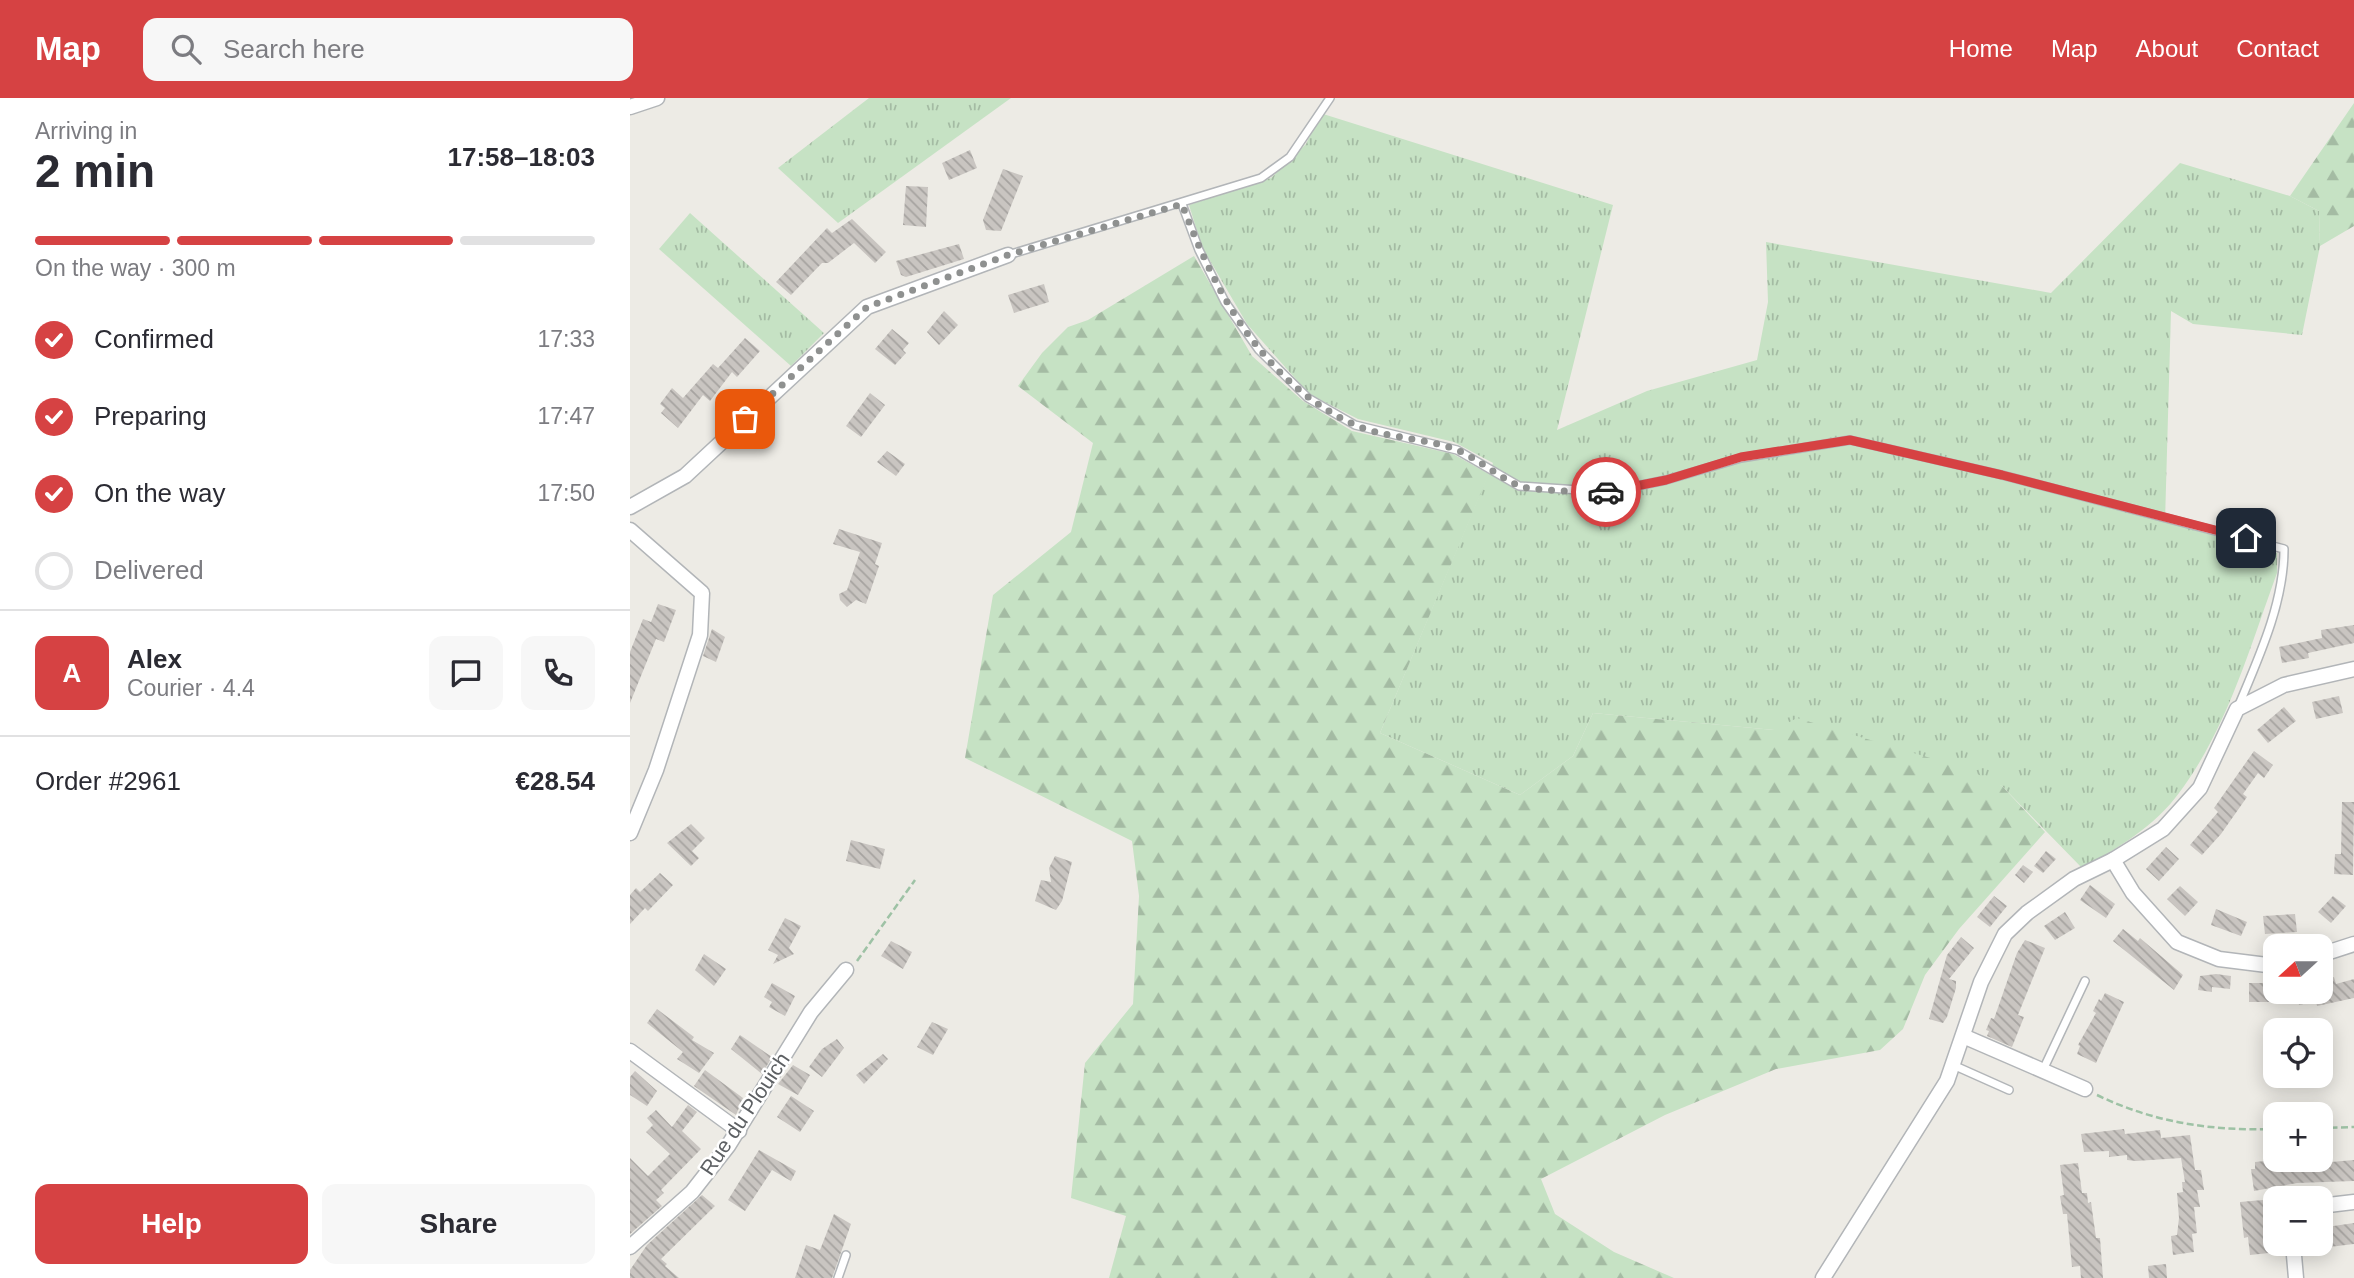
<!DOCTYPE html>
<meta charset="utf-8">
<style>
body{margin:0;font-family:Arial,sans-serif;background:#f7f7f7;color:#2b2b33;height:100vh;display:flex;flex-direction:column;font-size:26px;white-space:nowrap}
*{box-sizing:border-box;margin:0}
p{font-size:23px;color:#7c7c81}
.icon{flex:none;width:38px;height:38px;fill:none;stroke:currentColor;stroke-width:2;stroke-linecap:round;stroke-linejoin:round}
.map{position:relative;flex:1;overflow:hidden}
.drawer{display:flex;flex-direction:column;background:#fff;width:630px}
.drawer>*{flex:none}
.needle{width:46px;rotate:249deg}
.fabs{position:absolute;left:1633px;top:836px;display:grid;gap:14px}
.fabs a{display:grid;place-items:center;width:70px;height:70px;border-radius:14px;background:#fff;box-shadow:0 4px 18px #0003;font-size:35px}
.pin{position:absolute;display:grid;place-items:center;width:60px;height:60px;color:#fff;margin:-30px;border-radius:14px;box-shadow:0 4px 10px #0006}
.courier{position:absolute;display:grid;place-items:center;width:70px;height:70px;margin:-35px;border:5px solid #d64243;border-radius:50%;background:#fff;color:#222;box-shadow:0 2px 9px #0007}
.headline em{font-style:normal;font-weight:700}
.headline div{display:flex;flex-direction:column-reverse}
.headline{display:flex;align-items:center;justify-content:space-between;height:119px;padding:0 35px}
h1{font-size:46px;font-weight:700;line-height:52px}
.bar{display:grid;grid-template-columns:repeat(4,1fr);gap:10px 7px;align-content:center;height:84px;padding:0 35px}
.bar i{height:9px;border-radius:5px;background:#e1e1e2}
.bar .on{background:#d64243}
.bar p{grid-column:span 4}
.line{display:flex;align-items:center;gap:18px;padding:0 35px;border-top:2px solid #e1e1e2}
.line div{flex:1}
.round{display:grid;place-items:center;flex:none;width:74px;height:74px;border-radius:14px;background:#f7f7f7}
ol{padding:0 35px;list-style:none}
li{display:flex;align-items:center;gap:21px;height:77px}
li p{margin-inline-start:auto}
li .icon{padding:7px;border-radius:50%;background:#d64243;color:#fff;stroke-width:4}
li:last-child{color:#7c7c81}
li i{width:38px;height:38px;border:4px solid #e1e1e2;border-radius:50%}
.primary-button{display:flex;gap:14px;margin-top:auto;padding:14px 35px}
.primary-button a{flex:1;height:80px;border-radius:14px;background:#d64243;color:#fff;font-size:28px;font-weight:700;line-height:80px;text-align:center}
.primary-button a+a{background:#f7f7f7;color:#2b2b33}
header{display:flex;align-items:center;gap:42px;box-sizing:border-box;height:98px;padding:0 35px;background:#d64243;color:#fff}
header strong{font-size:33px}
nav{display:flex;gap:38px;margin-inline-start:auto;font-size:24px}
.search{width:490px;height:63px;background:#f7f7f7;display:flex;align-items:center;gap:18px;box-sizing:border-box;padding:0 24px;border-radius:14px;color:#7c7c81;font-size:26px}
main{display:flex;flex:1;min-height:0}
.map>svg:first-child{display:block}
.grass{fill:url(#grass-tufts)}
.forest{fill:url(#forest-firs)}
.building{fill:url(#building-back-hatch)}
.lines{fill:none;stroke-linecap:round;stroke-linejoin:round}
.lane-casing{stroke:#b2b5b8;stroke-width:10}
.street-casing{stroke:#b2b5b8;stroke-width:17}
.path{stroke:#9ec2a5;stroke-width:2.5;stroke-dasharray:7 3.5;stroke-linecap:butt}
.lane{stroke:#fff;stroke-width:7}
.street{stroke:#fff;stroke-width:14}
.done{stroke:#8f9190;stroke-width:7;stroke-dasharray:0 12.6}
.route{stroke:#d64243;stroke-width:9}
.labels{text-anchor:middle;stroke-width:5;stroke-linejoin:round;paint-order:stroke}
.street-label{font-size:21px;fill:#5d6063;stroke:#fff}
</style>
<header>
<strong>Map</strong>
<div class="search"><svg class="icon" aria-label="search" viewBox="0 0 24 24"><circle cx="10" cy="10" r="6"/><path d="M15 15l6 6"/></svg>Search here</div>
<nav><a>Home</a><a>Map</a><a>About</a><a>Contact</a></nav>
</header>
<main>
<section class="drawer">
<div class="headline"><div><h1>2 min</h1><p>Arriving in</p></div><em>17:58–18:03</em></div>
<div class="bar"><i class="on"></i><i class="on"></i><i class="on"></i><i></i><p>On the way · 300 m</p></div>
<ol>
<li><svg class="icon" aria-label="check" viewBox="0 0 24 24"><path d="M5 12l5 5 9-10"/></svg>Confirmed<p>17:33</p></li>
<li><svg class="icon" aria-label="check" viewBox="0 0 24 24"><path d="M5 12l5 5 9-10"/></svg>Preparing<p>17:47</p></li>
<li><svg class="icon" aria-label="check" viewBox="0 0 24 24"><path d="M5 12l5 5 9-10"/></svg>On the way<p>17:50</p></li>
<li><i></i>Delivered</li>
</ol>
<div class="line" style="height:126px"><b class="round" style="background:#d64243;color:#fff">A</b><div><b>Alex</b><p>Courier · 4.4</p></div><a class="round"><svg class="icon" aria-label="chat" viewBox="0 0 24 24"><path d="M4 5h16v11H9l-5 4z"/></svg></a><a class="round"><svg class="icon" aria-label="phone" viewBox="0 0 24 24"><path d="M5 4h4l2 5-3 2q2 4 5 5l2-3 5 2v4C11 20 4 13 5 4z"/></svg></a></div>
<div class="line" style="height:91px"><div>Order #2961</div><b>€28.54</b></div>
<div class="primary-button"><a>Help</a><a>Share</a></div>
</section>
<div class="map">
<svg width="1724" height="1180" viewBox="0 0 1724 1180">
<defs>
<pattern id="grass-tufts" width="24" height="20" patternUnits="userSpaceOnUse" patternTransform="scale(1.75)"><rect width="24" height="20" fill="#c6e2c4"/><path d="M3 7l-1-3M5 7V3M7 7l1-3M15 17l-1-3M17 17v-4M19 17l1-3" fill="none" stroke="#a4bba3"/></pattern>
<pattern id="forest-firs" width="22" height="20" patternUnits="userSpaceOnUse" patternTransform="scale(1.75)"><rect width="22" height="20" fill="#c6e2c4"/><path d="M5 1l3.5 6h-7zM16 11l3.5 6h-7z" fill="#a4bba3"/></pattern>
<pattern id="building-back-hatch" width="6" height="6" patternUnits="userSpaceOnUse" patternTransform="scale(1.75)"><rect width="6" height="6" fill="#c9c5c1"/><path d="M-1 5l2 2M0 0l6 6M5-1l2 2" fill="none" stroke="#a6a3a0"/></pattern>
</defs>
<rect width="100%" height="100%" fill="#edebe5"/>
<g class="grass">
<path d="M239,0H381L208,125L148,70Z"/>
<path d="M690,15L983,107L927,332L1017,293L1127,262L1138,204L1136,144L1421,195L1550,65L1660,98L1689,113L1690,148L1672,237L1563,226L1541,213L1535,424L1647,455V475C1620,549 1597,631 1549,695C1525,728 1487,751 1452,770L1372,688L1144,632L963,615L943,658L890,697L750,635L863,365L824,344L728,321L679,296L617,226L572,149L559,107L641,80L676,46Z"/>
<path d="M60,115L194,235L161,268L29,151Z"/>
</g>
<g class="forest">
<path d="M1724,5V128L1690,148L1689,113L1660,98Z"/>
<path d="M564,158L622,258L673,303L722,333L823,356L859,376L750,635L890,697L943,658L963,615L1144,632L1167,620L1337,671L1372,688L1415,734L1329,831L1295,877L1273,931L1250,952L1146,971L1035,1017L911,1081L925,1116L984,1154L1044,1180H479L496,1118L441,1100L455,965L503,906L509,798L502,743L335,660L363,497L441,434L463,345L388,288L412,255L438,229L458,222Z"/>
</g>
<g class="building">
<path d="M340,52L347,70L319,82L312,65Z"/>
<path d="M373,71L393,78L371,133L356,132L353,122Z"/>
<path d="M276,88L298,89L296,129L273,127Z"/>
<path d="M222,121L256,154L245,165L224,145L198,165H192L161,197L146,184L197,130L202,135Z"/>
<path d="M329,146L334,161L276,179L271,177L266,163Z"/>
<path d="M414,186L419,204L384,215L378,197Z"/>
<path d="M314,213L328,227L309,247L297,234Z"/>
<path d="M262,231L279,245L273,252L276,255L265,267L245,251Z"/>
<path d="M115,240L130,253L107,279L102,274L80,303L73,297L48,330L31,315L35,310L30,306L42,290L53,300L83,266L88,270Z"/>
<path d="M240,295L255,307L231,339L216,328Z"/>
<path d="M257,353L275,366L266,378L247,364Z"/>
<path d="M209,431L252,445L245,466L249,468L236,506L226,502L217,509L210,502L209,496L217,492L230,454L203,446Z"/>
<path d="M28,506L46,512L34,544L26,541L0,605V554L13,521L21,524Z"/>
<path d="M1724,527V545L1678,555L1679,560L1652,565L1649,549L1692,540L1691,532Z"/>
<path d="M82,531L95,539L86,564L73,558Z"/>
<path d="M1709,598L1713,615L1686,621L1682,604Z"/>
<path d="M1654,609L1666,623L1638,645L1627,632Z"/>
<path d="M1624,653L1643,667L1634,680L1628,675L1613,696L1617,699L1591,736L1572,757L1560,747L1588,714L1584,710Z"/>
<path d="M1712,704H1724L1723,777L1704,776L1705,756H1711Z"/>
<path d="M61,726L75,740L62,753L69,760L61,768L37,745Z"/>
<path d="M221,742L255,751L250,771L216,763Z"/>
<path d="M1536,749L1549,761L1529,783L1516,771Z"/>
<path d="M1416,753L1426,761L1413,775L1404,768Z"/>
<path d="M425,758L442,764L432,803L426,812L405,803L411,782L421,784L419,770Z"/>
<path d="M1393,767L1403,774L1394,785L1385,777Z"/>
<path d="M30,775L43,787L18,813L15,810L0,826V797L6,790L10,794Z"/>
<path d="M1460,787L1485,806L1476,820L1450,802Z"/>
<path d="M1550,788L1568,804L1555,818L1537,801Z"/>
<path d="M1364,798L1377,808L1360,829L1347,819Z"/>
<path d="M1703,798L1716,808L1701,825L1688,814Z"/>
<path d="M1586,811L1617,824L1611,838L1581,827Z"/>
<path d="M1435,814L1445,830L1425,842L1414,828Z"/>
<path d="M1665,816L1667,834L1635,836L1633,818Z"/>
<path d="M155,820L171,828L159,850L164,856L143,866L148,857L138,852Z"/>
<path d="M1493,831L1508,843L1510,840L1553,877L1544,892L1483,843Z"/>
<path d="M1331,839L1344,850L1319,881L1326,883V890L1317,919L1313,925L1299,921L1317,857Z"/>
<path d="M1395,842L1415,850L1388,917L1394,919L1382,949L1357,938L1359,933L1356,932L1361,920L1364,921L1387,855Z"/>
<path d="M261,843L282,854L273,871L251,858Z"/>
<path d="M74,856L96,871L84,888L65,872Z"/>
<path d="M1586,876L1601,878L1600,891L1582,889V894L1568,892L1570,878Z"/>
<path d="M1704,879L1706,886L1724,881V900L1687,908L1686,903L1669,907L1666,894H1690V883Z"/>
<path d="M142,885L165,898L155,918L139,909L142,904L134,899Z"/>
<rect x="1619" y="885" width="26" height="19"/>
<path d="M1475,895L1494,904L1466,965L1447,956L1450,948L1448,947L1466,915L1463,913L1469,901L1471,903Z"/>
<path d="M27,911L64,939L62,942L84,955L69,975L47,961L53,954L17,925Z"/>
<path d="M302,924L318,931L303,957L287,949Z"/>
<path d="M110,937L142,959L132,976L101,951Z"/>
<path d="M207,941L214,950L192,979L179,969L192,951Z"/>
<path d="M253,956L258,961L234,986L226,977Z"/>
<path d="M163,967L180,977L168,997L148,986Z"/>
<path d="M75,972L113,1000L106,1017L64,988Z"/>
<path d="M5,973L27,993L17,1008L0,997V979Z"/>
<path d="M161,998L184,1013L170,1034L147,1019Z"/>
<path d="M58,1007L67,1014L52,1033L71,1051L31,1092L34,1095L26,1102L32,1108L0,1136V1060L18,1078L40,1056L16,1034L23,1027L17,1020L26,1012L42,1029Z"/>
<path d="M1494,1031L1495,1036L1530,1032L1531,1040L1560,1037L1565,1072H1571L1574,1092H1567L1570,1109H1564L1567,1135L1562,1136L1564,1154L1543,1157L1541,1138L1547,1137L1549,1120L1547,1095L1553,1094L1552,1084H1555L1551,1060L1506,1063L1497,1062V1057L1479,1059V1053L1454,1054L1451,1036Z"/>
<path d="M129,1052L166,1073L161,1083L142,1072L115,1113L98,1102Z"/>
<path d="M1700,1061L1701,1064L1724,1062V1083L1667,1085L1624,1093L1621,1071H1625V1064L1645,1062L1647,1066Z"/>
<path d="M1448,1065L1452,1095H1457L1458,1105L1461,1104L1466,1140H1470L1473,1180H1451L1450,1168L1442,1169L1437,1116H1433L1430,1098L1434,1097L1430,1067Z"/>
<path d="M72,1097L85,1108L31,1161L37,1166L35,1168L49,1180H0V1172L17,1147Z"/>
<path d="M1633,1102L1639,1155L1620,1157L1618,1139L1614,1140L1610,1104Z"/>
<path d="M204,1116L221,1126L202,1180H165L176,1147L190,1152Z"/>
<path d="M1724,1125V1146L1691,1150L1690,1130Z"/>
<path d="M1536,1166L1537,1180H1519L1518,1168Z"/>
</g>
<g class="lines">
<defs>
<g id="lane">
<path d="M552,106L569,152L595,204L629,252L678,300L725,327L827,352L889,388L978,394L1036,382L1111,360L1220,342L1372,377L1654,451C1654,505 1629,559 1608,609"/>
<path d="M378,157L631,80L660,59L700,0"/>
<path d="M1323,967L1379,992"/>
<path d="M1413,972L1455,883"/>
<path d="M208,1180L216,1157"/>
</g>
<g id="street">
<path d="M0,9L27,0"/>
<path d="M0,409L55,378L237,209L378,157"/>
<path d="M0,432L72,495L70,537L26,672L0,735"/>
<path d="M1483,762L1503,795L1547,844L1589,861L1645,868"/>
<path d="M1690,857L1724,846"/>
<path d="M1333,938L1455,991"/>
<path d="M0,953L109,1033"/>
<path d="M1690,1108L1724,1104"/>
<path d="M1663,1146L1666,1180"/>
<path d="M0,1149L62,1094L98,1048L181,914L216,872"/>
<path d="M1193,1180L1317,983L1351,884L1375,836L1397,815L1444,781L1483,762L1533,731L1570,690L1607,611L1654,587L1724,571"/>
</g>
</defs>
<use href="#lane" class="lane-casing"/>
<use href="#street" class="street-casing"/>
<g class="path">
<path d="M227,863L285,782"/>
<path d="M1467,997C1525,1025 1582,1033 1645,1031"/>
<path d="M1690,1030L1724,1029"/>
</g>
<use href="#lane" class="lane"/>
<use href="#street" class="street"/>
</g>
<g class="lines">
<path class="done" d="M115,321L237,209L378,157L552,106C585,195 633,284 723,326C755,341 794,339 827,352C848,361 866,377 887,387C903,394 956,393 976,394"/>
<path class="route" d="M976,394L1036,382L1111,359L1220,342L1372,377L1616,440"/>
</g>
<g class="labels">
<g class="street-label">
<text transform="translate(115 1016) rotate(-56)" y="7">Rue du Plouich</text>
</g>
</g>
</svg>
<div class="fabs">
<a><svg class="needle" viewBox="-14 -14 28 28"><path d="M0-13l5 13h-10z" fill="#e53935"/><path d="M0 13l5-13h-10z" fill="#7c7c81"/></svg></a>
<a><svg class="icon" aria-label="locate" viewBox="0 0 24 24"><circle cx="12" cy="12" r="6"/><path d="M12 2v4M12 18v4M2 12h4M18 12h4"/></svg></a>
<a>+</a>
<a>−</a>
</div>
<div class="pin" style="left:115px;top:321px;background:#ea580c"><svg class="icon" aria-label="bag" viewBox="0 0 24 24"><path d="M5 8h14l-1 12H6zM9 8a3 3 0 0 1 6 0"/></svg></div>
<div class="pin" style="left:1616px;top:440px;background:#1f2937"><svg class="icon" aria-label="home" viewBox="0 0 24 24"><path d="M3 11l9-7 9 7M6 9v11h12V9"/></svg></div>
<div class="courier" style="left:976px;top:394px"><svg class="icon" aria-label="car" viewBox="0 0 24 24"><path d="M5 17H2v-5l4-1 3-4h7l3 4 3 1v5h-3M9 17h6M6 11h13"/><circle cx="7" cy="17" r="2"/><circle cx="17" cy="17" r="2"/></svg></div>
</div>
</main>
